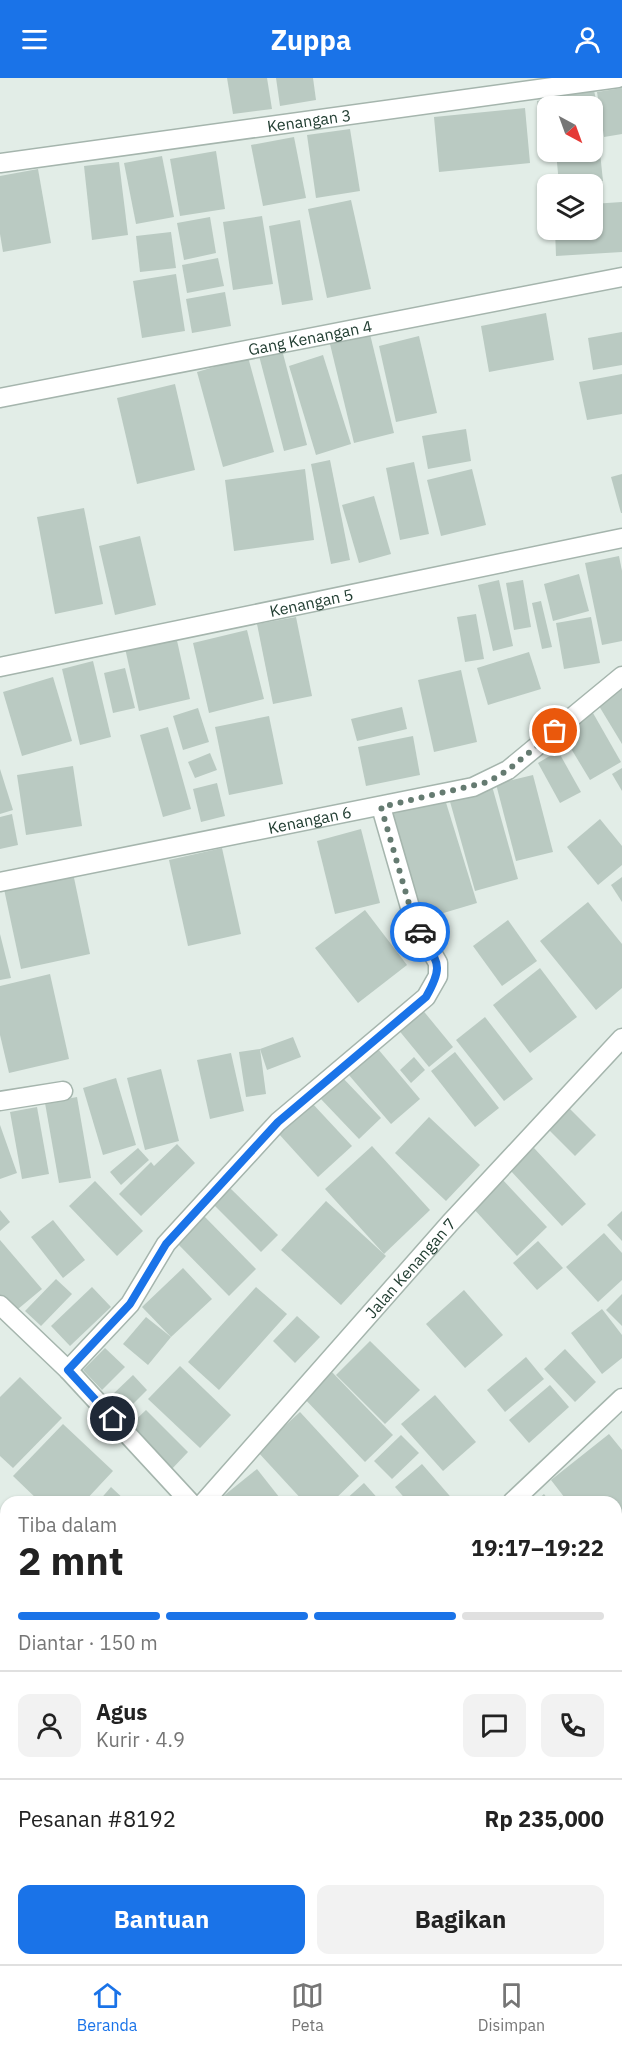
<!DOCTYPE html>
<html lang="id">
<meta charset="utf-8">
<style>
body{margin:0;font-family:"IBM Plex Sans",sans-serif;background:#f2f2f2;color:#222;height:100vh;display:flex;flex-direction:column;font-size:22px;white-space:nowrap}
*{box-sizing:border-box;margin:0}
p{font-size:20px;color:#767676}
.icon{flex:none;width:33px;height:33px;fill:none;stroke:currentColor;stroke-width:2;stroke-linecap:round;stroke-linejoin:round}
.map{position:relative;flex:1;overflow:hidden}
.panel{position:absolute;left:0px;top:1418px;width:622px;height:470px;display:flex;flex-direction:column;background:#fff;border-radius:18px 18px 0 0;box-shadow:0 2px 4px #0004}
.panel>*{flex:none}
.needle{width:39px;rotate:139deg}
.buttons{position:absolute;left:537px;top:18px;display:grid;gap:12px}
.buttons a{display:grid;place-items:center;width:66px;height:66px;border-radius:12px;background:#fff;box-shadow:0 2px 4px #0004;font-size:30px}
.pin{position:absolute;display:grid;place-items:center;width:51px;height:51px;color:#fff;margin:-26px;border:3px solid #fff;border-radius:50%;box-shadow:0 2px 6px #0007}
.courier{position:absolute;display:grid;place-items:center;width:60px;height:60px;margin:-30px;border:4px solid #1a73e8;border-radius:50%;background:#fff;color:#222;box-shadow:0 2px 8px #0007}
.head em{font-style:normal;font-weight:800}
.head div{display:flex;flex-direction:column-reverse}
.head{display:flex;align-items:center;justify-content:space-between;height:102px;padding:0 18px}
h1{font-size:39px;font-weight:800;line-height:45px}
.bar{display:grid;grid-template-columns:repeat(4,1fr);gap:9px 6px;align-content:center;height:72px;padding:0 18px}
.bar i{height:8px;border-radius:4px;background:#e0e0e0}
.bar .on{background:#1a73e8}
.bar p{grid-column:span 4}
.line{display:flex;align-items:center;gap:15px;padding:0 18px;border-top:2px solid #e0e0e0}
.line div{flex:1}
.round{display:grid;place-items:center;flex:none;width:63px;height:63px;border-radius:12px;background:#f2f2f2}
.primary-button{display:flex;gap:12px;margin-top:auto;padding:12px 18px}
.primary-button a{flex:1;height:69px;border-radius:12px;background:#1a73e8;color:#fff;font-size:24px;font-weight:800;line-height:69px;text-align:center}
.primary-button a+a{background:#f2f2f2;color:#222}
header{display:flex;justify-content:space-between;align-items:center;height:78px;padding:0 18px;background:#1a73e8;color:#fff;font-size:27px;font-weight:800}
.dock{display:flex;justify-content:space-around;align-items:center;height:84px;border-top:2px solid #e0e0e0;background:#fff;font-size:16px;color:#767676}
.dock a{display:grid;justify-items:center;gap:3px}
.dock .on{color:#1a73e8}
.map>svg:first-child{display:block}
.building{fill:#bacac2}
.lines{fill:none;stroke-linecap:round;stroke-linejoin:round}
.minor-casing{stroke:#a5b5ad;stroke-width:21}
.minor{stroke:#fff;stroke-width:18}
.done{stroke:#657b71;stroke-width:6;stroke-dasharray:0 10.8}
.route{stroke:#1a73e8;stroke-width:8}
.labels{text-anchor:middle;stroke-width:6;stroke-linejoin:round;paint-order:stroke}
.street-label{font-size:16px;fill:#223e32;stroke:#f3f9f5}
</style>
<header><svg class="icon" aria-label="menu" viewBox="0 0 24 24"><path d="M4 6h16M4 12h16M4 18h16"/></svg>Zuppa<svg class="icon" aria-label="person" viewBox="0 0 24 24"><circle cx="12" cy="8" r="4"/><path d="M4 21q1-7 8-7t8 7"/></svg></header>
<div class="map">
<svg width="622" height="1886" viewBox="0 0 622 1886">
<rect width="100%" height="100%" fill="#e2ede7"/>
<g class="building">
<path d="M227,0H267L272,31L233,36Z"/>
<path d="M276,0H313L316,22L280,28Z"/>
<path d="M622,10V56L604,59L597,14Z"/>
<path d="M594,12L602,54L592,56V28H548V65H545L537,23Z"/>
<path d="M525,30L530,85L439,94L434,39Z"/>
<path d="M350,51L360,113L316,120L307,57Z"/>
<path d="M294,59L306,120L263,128L251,67Z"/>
<path d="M599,65L603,103L559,106L556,74H592V66Z"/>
<path d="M216,73L225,131L180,138L170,81Z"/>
<path d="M162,78L174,139L136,146L124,85Z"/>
<path d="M119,84L128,157L92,162L84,88Z"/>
<path d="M38,91L51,165L3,174L0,156V98Z"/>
<path d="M351,122L371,211L327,220L308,131Z"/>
<path d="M622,124V174L556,178L555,152H592V126Z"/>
<path d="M262,138L273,206L233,212L223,144Z"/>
<path d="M210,139L216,175L184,182L177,145Z"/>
<path d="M300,142L313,222L282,227L269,148Z"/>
<path d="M171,154L176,190L140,194L136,158Z"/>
<path d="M218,180L224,208L187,215L182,187Z"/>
<path d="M176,196L185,253L142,260L133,203Z"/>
<path d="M225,214L231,248L192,255L186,221Z"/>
<path d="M546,235L554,282L489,294L481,248Z"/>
<path d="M369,252L394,355L354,365L329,262Z"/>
<path d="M622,254V287L593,292L588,260Z"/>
<path d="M419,258L437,335L396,344L379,268Z"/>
<path d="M281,268L307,367L284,373L258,274Z"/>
<path d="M323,277L351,366L316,377L289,288Z"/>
<path d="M248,279L274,374L223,389L197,294Z"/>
<path d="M622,296V336L587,342L579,304Z"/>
<path d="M175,306L195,392L137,406L117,320Z"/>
<path d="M466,351L471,383L428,391L422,358Z"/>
<path d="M330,382L350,482L331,486L311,386Z"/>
<path d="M414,384L429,456L400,462L386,390Z"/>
<path d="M305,391L314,462L234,473L225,402Z"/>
<path d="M472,391L486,447L441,458L427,402Z"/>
<path d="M622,396V435H621L611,399Z"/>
<path d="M374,418L391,476L359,485L342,427Z"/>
<path d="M84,430L103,526L55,536L37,439Z"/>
<path d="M140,458L156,527L115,537L99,468Z"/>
<path d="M619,478L622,493V563L602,567L585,485Z"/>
<path d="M579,496L589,533L553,543L544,506Z"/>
<path d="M499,502L513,568L493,573L478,507Z"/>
<path d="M523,502L531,549L514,552L506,505Z"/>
<path d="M541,523L552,569L542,571L532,525Z"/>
<path d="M476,536L484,581L465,584L457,539Z"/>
<path d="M296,539L312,618L273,626L257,546Z"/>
<path d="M591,539L600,585L564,591L556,545Z"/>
<path d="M247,552L264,621L209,635L193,565Z"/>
<path d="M176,558L190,621L139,633L125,570Z"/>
<path d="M529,574L541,611L488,627L477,590Z"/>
<path d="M93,583L111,659L80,667L62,591Z"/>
<path d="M125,590L135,630L113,635L104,595Z"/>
<path d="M461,592L477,664L434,674L418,602Z"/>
<path d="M53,599L72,663L22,678L3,614Z"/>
<path d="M622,608V666L596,623Z"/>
<path d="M402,629L407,651L357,663L351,641Z"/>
<path d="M198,630L209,664L183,672L173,638Z"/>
<path d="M593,635L621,684L590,702L561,654Z"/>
<path d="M269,638L283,706L229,717L215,649Z"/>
<path d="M168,649L191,731L163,739L140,657Z"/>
<path d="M413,658L420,697L366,708L358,669Z"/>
<path d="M558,673L581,714L560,725L538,685Z"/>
<path d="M210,675L217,692L195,700L188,684Z"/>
<path d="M73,688L82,748L26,757L17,697Z"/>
<path d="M622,690V713L612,696Z"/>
<path d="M0,691L13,732L0,736Z"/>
<path d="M533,697L553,774L516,783L496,706Z"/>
<path d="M217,705L225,738L201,744L193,711Z"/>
<path d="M492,708L518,801L475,813L449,720Z"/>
<path d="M444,718L477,825L420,842L388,736Z"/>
<path d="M12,736L18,767L0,771V739Z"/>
<path d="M600,741L622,768V787L598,807L567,769Z"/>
<path d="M361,751L380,825L335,836L317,763Z"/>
<path d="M222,770L241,856L188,868L169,782Z"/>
<path d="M73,795L90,876L21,891L4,811Z"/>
<path d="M622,799V824L611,807Z"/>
<path d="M588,824L622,866V910L596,932L540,863Z"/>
<path d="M365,832L407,887L358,925L315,870Z"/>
<path d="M508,842L537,883L502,908L473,868Z"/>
<path d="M0,856L11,900L0,902Z"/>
<path d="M540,890L577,939L530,975L493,927Z"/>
<path d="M50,896L69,981L9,995L0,957V908Z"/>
<path d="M421,930L453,969L429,989L397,950Z"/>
<path d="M485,939L533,1001L504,1023L456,962Z"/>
<path d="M293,959L301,979L267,992L260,971Z"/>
<path d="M260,971L266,1016L246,1019L239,974Z"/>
<path d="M378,971L420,1021L391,1046L348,996Z"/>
<path d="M455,974L499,1030L475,1049L431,993Z"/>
<path d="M231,975L244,1033L210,1041L197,982Z"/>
<path d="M414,979L425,992L411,1005L400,992Z"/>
<path d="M161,991L179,1063L145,1072L127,1000Z"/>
<path d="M341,998L381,1040L359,1061L319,1019Z"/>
<path d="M116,1000L136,1067L103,1077L83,1010Z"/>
<path d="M77,1019L91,1100L59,1105L45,1025Z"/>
<path d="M311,1024L352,1068L318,1099L278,1055Z"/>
<path d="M37,1029L49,1096L22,1101L10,1034Z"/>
<path d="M569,1030L596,1057L575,1078L548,1051Z"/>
<path d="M429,1039L480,1087L446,1123L395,1075Z"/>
<path d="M0,1047L17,1095L0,1101Z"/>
<path d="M177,1066L195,1085L141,1138L119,1116L151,1084L154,1088Z"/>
<path d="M372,1068L430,1132L384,1176L325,1111Z"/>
<path d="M138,1070L149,1082L121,1107L110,1094Z"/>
<path d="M534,1070L586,1126L562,1148L510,1092Z"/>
<path d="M502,1101L547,1149L517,1178L472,1129Z"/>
<path d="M95,1103L143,1153L117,1178L69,1128Z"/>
<path d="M230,1110L278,1157L261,1174L213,1126Z"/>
<path d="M326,1123L386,1178L341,1227L281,1172Z"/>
<path d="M0,1132L10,1144L0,1153Z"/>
<path d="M622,1133V1163L607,1147Z"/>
<path d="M202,1136L256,1191L229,1218L175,1163Z"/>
<path d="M53,1142L85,1182L63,1200L31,1159Z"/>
<path d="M604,1155L622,1175V1202L598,1224L566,1189Z"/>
<path d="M0,1162L42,1211L12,1236L0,1223Z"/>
<path d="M538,1163L563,1190L537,1212L513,1185Z"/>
<path d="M183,1190L212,1221L171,1259L142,1229Z"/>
<path d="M56,1201L72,1216L41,1248L25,1233Z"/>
<path d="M92,1209L111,1229L70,1268L51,1248Z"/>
<path d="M256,1209L287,1236L219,1312L188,1284Z"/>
<path d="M464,1212L503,1257L465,1290L426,1246Z"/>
<path d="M622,1216V1248L606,1232Z"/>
<path d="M602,1231L622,1257V1280L602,1296L571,1255Z"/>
<path d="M297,1238L320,1259L295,1285L273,1263Z"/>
<path d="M146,1239L171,1259L148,1287L123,1266Z"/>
<path d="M370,1263L420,1312L385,1346L336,1297Z"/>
<path d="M105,1270L125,1289L102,1312L83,1292Z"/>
<path d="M565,1271L596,1304L575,1324L544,1291Z"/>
<path d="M526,1279L544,1301L505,1334L487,1312Z"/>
<path d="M180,1288L231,1337L200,1370L148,1321Z"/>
<path d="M329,1291L393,1357L365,1384L301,1317Z"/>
<path d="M133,1297L147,1312L126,1333L111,1318Z"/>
<path d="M20,1299L62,1340L13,1390L0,1378V1319Z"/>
<path d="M550,1307L569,1329L529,1365L509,1342Z"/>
<path d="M435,1317L476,1364L443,1393L401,1346Z"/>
<path d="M146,1332L188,1374L169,1394L126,1351Z"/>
<path d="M300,1334L359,1398L332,1424H304L257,1373Z"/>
<path d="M63,1346L113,1393L84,1424H40L13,1398Z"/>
<path d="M609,1356L622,1372V1436L616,1440V1424H568L551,1402Z"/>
<path d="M401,1357L419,1375L392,1401L374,1383Z"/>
<path d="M422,1386L455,1424H408L395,1409Z"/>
<path d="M257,1391L283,1424H216Z"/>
<path d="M364,1405L381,1424H343Z"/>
<path d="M111,1409L127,1424H98Z"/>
<path d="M544,1416L550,1424H535Z"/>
<path d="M616,1516L622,1523V1598L616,1602Z"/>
<path d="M0,1562L6,1570V1619L0,1624Z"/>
<path d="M6,1676V1728L2,1731L0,1728V1681Z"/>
<path d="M622,1688V1735L616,1726V1691Z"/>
<path d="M616,1742L622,1750V1781L616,1785Z"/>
<path d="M0,1753L6,1760V1821L0,1814Z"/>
<path d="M622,1798V1856L616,1860V1802Z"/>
<path d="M233,1881H267L270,1886H236Z"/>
<path d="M279,1881H319L322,1886H282Z"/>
<path d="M402,1881H454L450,1886H398Z"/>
<path d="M473,1881H483L489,1886H469Z"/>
<path d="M527,1881H583L586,1884L525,1886L523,1884Z"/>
</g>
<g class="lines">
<defs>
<g id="minor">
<path id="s1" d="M0,85L618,0"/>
<path id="s2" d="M0,320L622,199"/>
<path id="s3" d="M0,589L622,460"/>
<path id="s4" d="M0,804L473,709L508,692L622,598"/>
<path d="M0,1023L63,1013"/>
<path d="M0,1227L68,1292L190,1424"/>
<path d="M68,1292L130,1226L166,1166L278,1044L426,919L438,898V885L414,843L381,729"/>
<path id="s5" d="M204,1424L450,1145L622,960"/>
<path d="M512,1424L622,1320"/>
<path d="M0,1635L6,1631"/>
<path d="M616,1682L622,1678"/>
<path d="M0,1860L6,1856"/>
<path d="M502,1881L507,1886"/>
<path d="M382,1886L387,1881"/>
</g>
</defs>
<use href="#minor" class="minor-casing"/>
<use href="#minor" class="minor"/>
</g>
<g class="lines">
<path class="done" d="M420,854L414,843L381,729L488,704L508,692L555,653"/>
<path class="route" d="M113,1341L68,1292L130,1226L166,1166L278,1044L426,919C445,886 437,885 420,854"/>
</g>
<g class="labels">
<g class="street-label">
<text dy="6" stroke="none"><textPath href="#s1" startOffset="312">Kenangan 3</textPath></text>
<text dy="6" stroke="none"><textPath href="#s2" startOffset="316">Gang Kenangan 4</textPath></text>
<text dy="6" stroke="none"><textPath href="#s3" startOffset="318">Kenangan 5</textPath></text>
<text dy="6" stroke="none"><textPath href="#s4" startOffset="316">Kenangan 6</textPath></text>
<text dy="6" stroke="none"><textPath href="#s5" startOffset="312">Jalan Kenangan 7</textPath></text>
</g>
</g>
</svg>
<div class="buttons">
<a><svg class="needle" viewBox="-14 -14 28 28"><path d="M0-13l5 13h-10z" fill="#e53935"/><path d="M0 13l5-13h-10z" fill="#767676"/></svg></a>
<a><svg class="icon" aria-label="layers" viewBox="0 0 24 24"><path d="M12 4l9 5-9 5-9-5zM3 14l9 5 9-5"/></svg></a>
</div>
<div class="pin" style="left:555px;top:653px;background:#ea580c"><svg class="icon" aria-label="bag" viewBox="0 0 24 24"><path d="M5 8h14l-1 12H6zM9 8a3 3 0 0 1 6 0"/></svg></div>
<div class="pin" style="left:113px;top:1341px;background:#1f2937"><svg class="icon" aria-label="home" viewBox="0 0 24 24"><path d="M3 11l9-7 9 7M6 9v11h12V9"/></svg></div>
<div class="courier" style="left:420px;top:854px"><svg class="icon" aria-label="car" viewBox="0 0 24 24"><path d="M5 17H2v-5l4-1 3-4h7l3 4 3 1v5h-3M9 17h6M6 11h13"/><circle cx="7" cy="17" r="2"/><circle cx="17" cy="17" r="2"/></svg></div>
<section class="panel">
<div class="head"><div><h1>2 mnt</h1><p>Tiba dalam</p></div><em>19:17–19:22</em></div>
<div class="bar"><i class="on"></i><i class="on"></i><i class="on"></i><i></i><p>Diantar · 150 m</p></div>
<div class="line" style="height:108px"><a class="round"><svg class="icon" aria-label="person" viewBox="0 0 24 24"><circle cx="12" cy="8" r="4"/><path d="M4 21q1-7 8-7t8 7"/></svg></a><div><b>Agus</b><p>Kurir · 4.9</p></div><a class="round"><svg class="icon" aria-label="chat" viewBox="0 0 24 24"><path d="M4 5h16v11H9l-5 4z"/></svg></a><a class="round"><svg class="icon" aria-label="phone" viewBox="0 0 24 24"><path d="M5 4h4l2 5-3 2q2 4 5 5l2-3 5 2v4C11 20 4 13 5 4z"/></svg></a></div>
<div class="line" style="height:78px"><div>Pesanan #8192</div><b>Rp 235,000</b></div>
<div class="primary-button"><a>Bantuan</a><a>Bagikan</a></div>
</section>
</div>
<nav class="dock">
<a class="on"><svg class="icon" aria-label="home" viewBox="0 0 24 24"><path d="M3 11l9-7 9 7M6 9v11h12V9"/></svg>Beranda</a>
<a><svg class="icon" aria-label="map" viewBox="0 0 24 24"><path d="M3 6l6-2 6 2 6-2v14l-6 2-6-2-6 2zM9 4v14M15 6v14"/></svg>Peta</a>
<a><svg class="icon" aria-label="saved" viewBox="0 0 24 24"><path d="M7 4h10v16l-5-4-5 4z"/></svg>Disimpan</a>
</nav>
